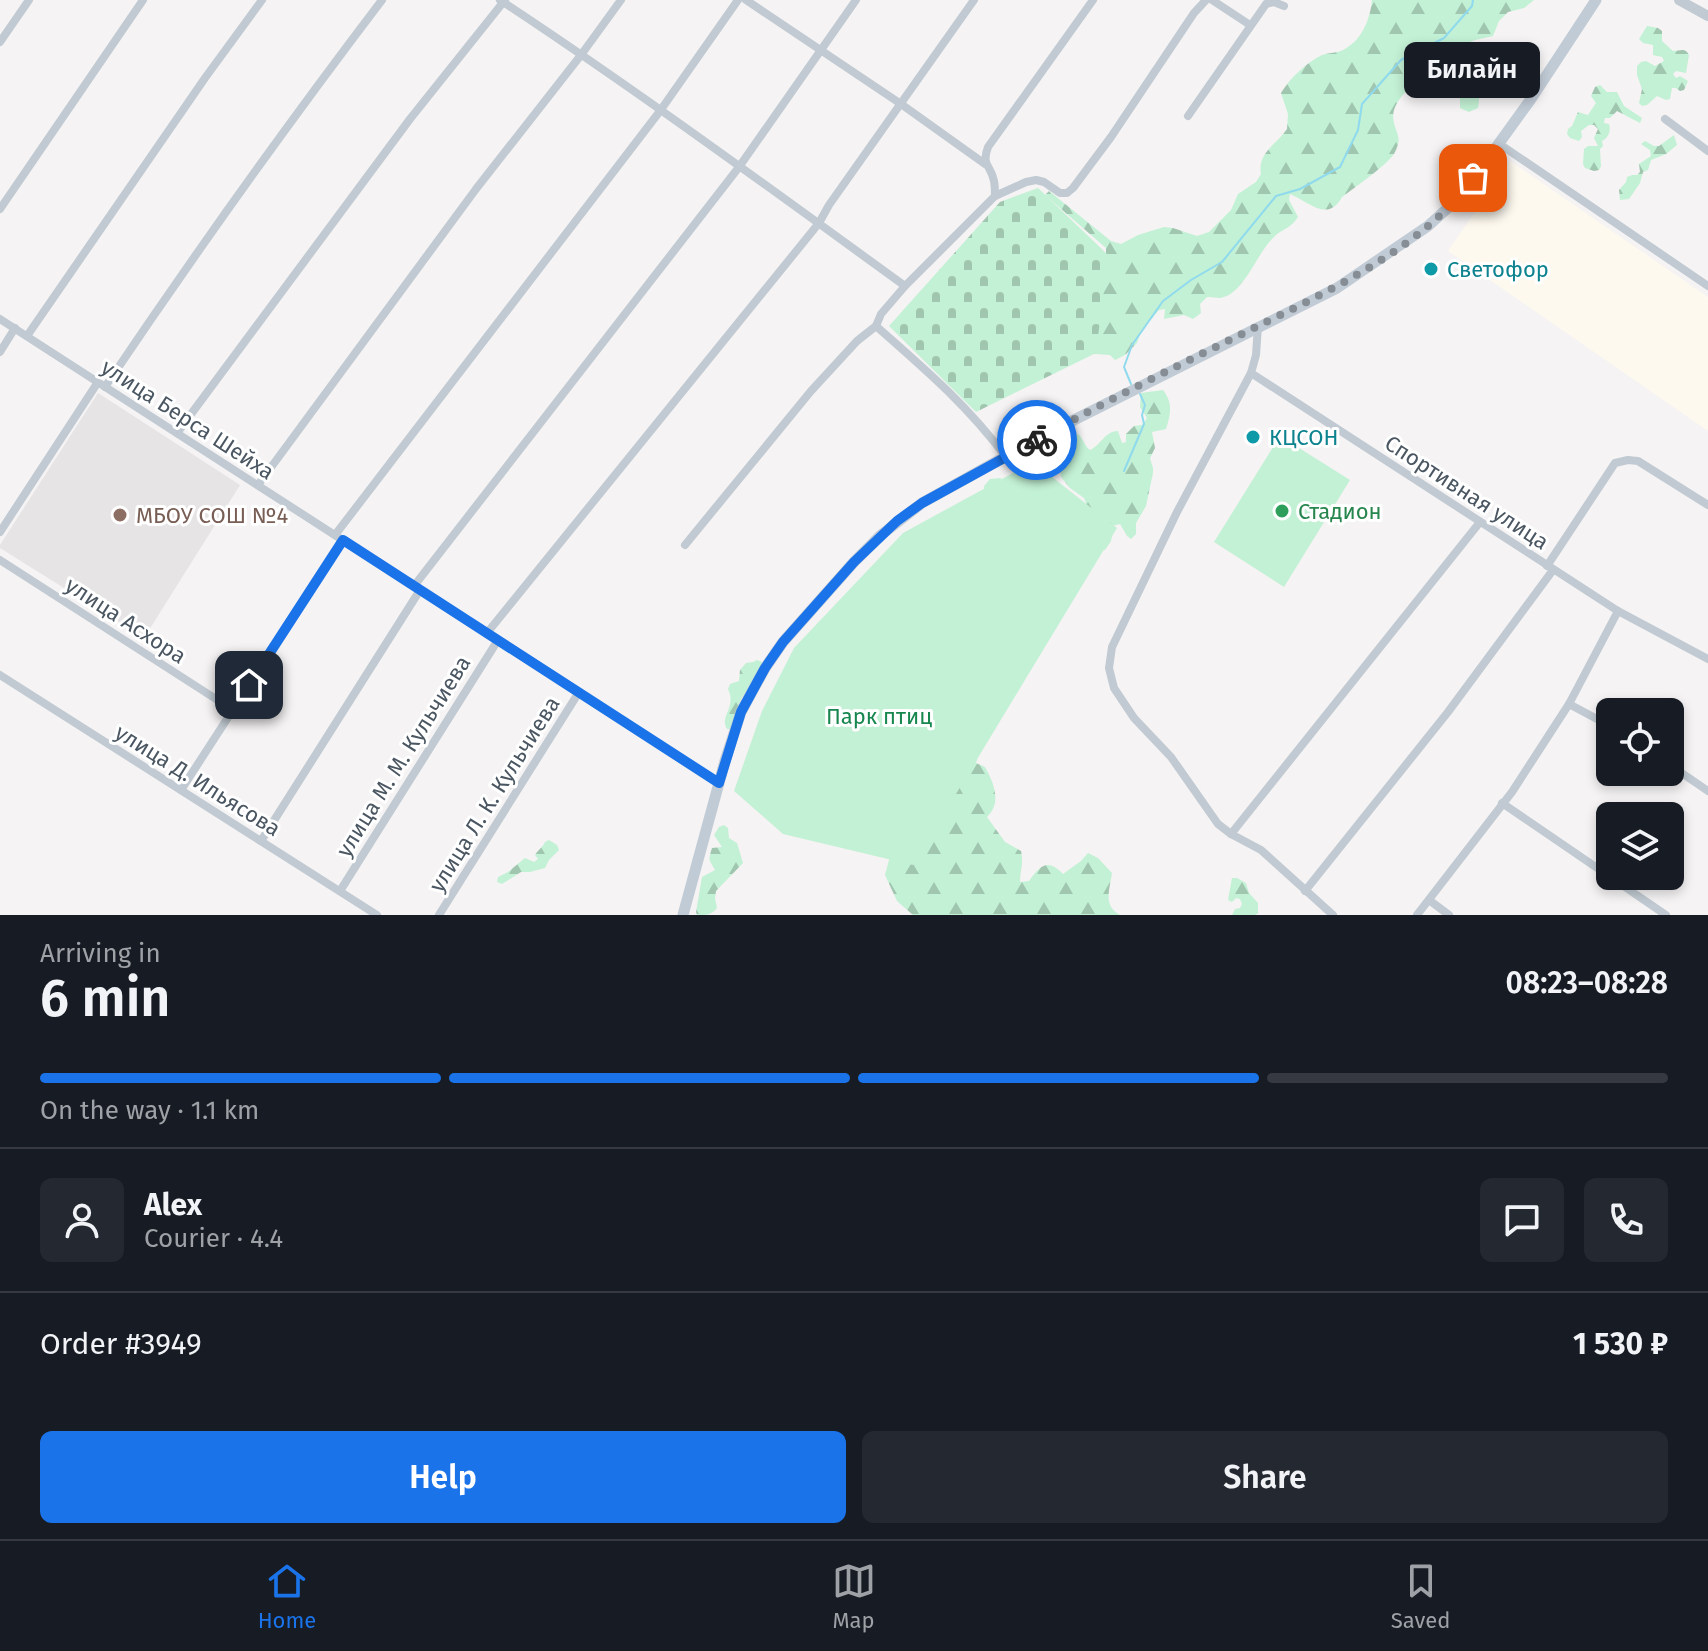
<!DOCTYPE html>
<meta charset="utf-8">
<style>
body{margin:0;font-family:"Fira Sans",sans-serif;background:#242831;color:#f1f3f6;height:100vh;display:flex;flex-direction:column;font-size:30px;white-space:nowrap}
*{box-sizing:border-box;margin:0}
p{font-size:26px;color:#9ea1a6}
.icon{flex:none;width:44px;height:44px;fill:none;stroke:currentColor;stroke-width:2;stroke-linecap:round;stroke-linejoin:round}
.map{position:relative;height:915px;overflow:hidden}
.details{display:flex;flex-direction:column;background:#171b24;flex:1}
.details>*{flex:none}
.buttons{position:absolute;left:1596px;top:698px;display:grid;gap:16px}
.buttons a{display:grid;place-items:center;width:88px;height:88px;border-radius:12px;background:#171b24;box-shadow:0 4px 12px #0003;font-size:40px}
.pin{position:absolute;display:grid;place-items:center;width:68px;height:68px;color:#fff;margin:-34px;border-radius:16px;box-shadow:0 4px 12px #0006}
.courier{position:absolute;display:grid;place-items:center;width:80px;height:80px;margin:-40px;border:6px solid #1a73e8;border-radius:50%;background:#fff;color:#222;box-shadow:0 2px 10px #0007}
.bubble{position:absolute;height:56px;border-radius:12px;background:#171b24;box-shadow:0 4px 12px #0003;font-size:26px;font-weight:600;line-height:56px;text-align:center}
.overview em{font-style:normal;font-weight:600}
.overview div{display:flex;flex-direction:column-reverse}
.overview{display:flex;align-items:center;justify-content:space-between;height:136px;padding:0 40px}
h1{font-size:52px;font-weight:600;line-height:60px}
.bar{display:grid;grid-template-columns:repeat(4,1fr);gap:12px 8px;align-content:center;height:96px;padding:0 40px}
.bar i{height:10px;border-radius:6px;background:#363941}
.bar .current{background:#1a73e8}
.bar p{grid-column:span 4}
.line{display:flex;align-items:center;gap:20px;padding:0 40px;border-top:2px solid #363941}
.line div{flex:1}
.round{display:grid;place-items:center;flex:none;width:84px;height:84px;border-radius:12px;background:#242831}
.button{display:flex;gap:16px;margin-top:auto;padding:16px 40px}
.button a{flex:1;height:92px;border-radius:12px;background:#1a73e8;color:#fff;font-size:32px;font-weight:600;line-height:92px;text-align:center}
.button a+a{background:#242831;color:#f1f3f6}
.dock{display:flex;justify-content:space-around;align-items:center;height:112px;border-top:2px solid #363941;background:#171b24;font-size:22px;color:#9ea1a6}
.dock a{display:grid;justify-items:center;gap:4px}
.dock .current{color:#1a73e8}
.map>svg:first-child{display:block}
.commercial{fill:#fdf9ef}
.education{fill:#e6e4e5}
.forest{fill:url(#forest-firs)}
.cemetery{fill:url(#cemetery-stones)}
.park{fill:#c3f1d5}
.lines{fill:none;stroke-linecap:round;stroke-linejoin:round}
.stream{stroke:#90daee;stroke-width:2}
.minor{stroke:#c1cad2;stroke-width:8}
.tertiary{stroke:#c1cad2;stroke-width:10}
.secondary{stroke:#c1cbd6;stroke-width:11}
.done{stroke:#868d94;stroke-width:8;stroke-dasharray:0 14.4}
.route{stroke:#1a73e8;stroke-width:10}
.culture-dot{fill:#0f9aa8;stroke:#fff;stroke-width:3}
.leisure-dot{fill:#2e9e5b;stroke:#fff;stroke-width:3}
.education-dot{fill:#8d6e63;stroke:#fff;stroke-width:3}
.labels{text-anchor:middle;stroke-width:6;stroke-linejoin:round;paint-order:stroke}
.culture-label{font-size:22px;fill:#0d838f;stroke:#fff;text-anchor:start}
.street-label{font-size:22px;fill:#4a5661;stroke:#fff}
.leisure-label{font-size:22px;fill:#27864d;stroke:#fff;text-anchor:start}
.education-label{font-size:22px;fill:#785e54;stroke:#fff;text-anchor:start}
.park-label{font-size:22px;fill:#17864f;stroke:#fff}
</style>
<div class="map">
<svg width="1708" height="915" viewBox="0 0 1708 915">
<defs>
<pattern id="forest-firs" width="22" height="20" patternUnits="userSpaceOnUse" patternTransform="scale(2)"><rect width="22" height="20" fill="#c3f1d5"/><path d="M5 1l3.5 6h-7zM16 11l3.5 6h-7z" fill="#a0c6b0"/></pattern>
<pattern id="cemetery-stones" width="16" height="16" patternUnits="userSpaceOnUse" patternTransform="scale(2)"><rect width="16" height="16" fill="#c3f1d5"/><path d="M2 7V4a2 2 0 0 1 4 0v3zM10 15v-3a2 2 0 0 1 4 0v3z" fill="#a0c6b0"/></pattern>
</defs>
<rect width="100%" height="100%" fill="#f5f3f3"/>
<path class="commercial" d="M1510,161L1708,297V431L1448,251Z"/>
<path class="education" d="M98,393L240,485L144,638L0,548V545Z"/>
<g class="forest">
<path d="M1372,0H1534L1524,8L1508,12L1499,21L1493,36C1470,42 1466,38 1457,62L1464,68L1462,78C1478,84 1481,92 1478,108L1469,112L1460,108V97L1449,87L1425,90L1418,82C1406,90 1389,106 1394,123C1397,135 1402,138 1395,152C1390,163 1354,188 1342,197C1328,223 1309,202 1290,194L1289,200L1298,217C1289,230 1283,228 1274,237C1257,252 1244,295 1220,298C1218,298 1209,297 1207,297L1200,304L1201,313L1193,319L1184,315L1164,319L1165,309L1159,310L1141,331L1137,343L1125,355L1115,360L1110,355L1081,353L1106,266V248L1045,195L1049,191L1054,195L1111,241L1121,244L1138,235L1164,227L1173,228L1197,236L1209,232L1231,210L1238,194L1256,182L1261,174C1257,153 1276,145 1287,129L1288,114L1281,93C1290,78 1306,63 1322,55C1328,53 1335,53 1341,51C1361,42 1370,21 1372,0Z"/>
<path d="M1647,26L1658,28L1662,31V41L1673,51C1680,51 1685,47 1689,55L1686,73L1676,71L1673,74L1676,78L1680,76L1688,81L1684,90L1680,91L1676,88H1672L1670,99L1666,100L1657,96L1647,105L1642,106L1639,103L1642,89L1637,75V66L1641,62L1646,61L1655,66L1664,61L1662,57L1653,55V45L1643,43L1639,39Z"/>
<path d="M1600,85L1607,92H1617L1624,106L1642,118L1640,123L1617,111L1610,118H1605L1604,123L1609,124C1611,131 1609,137 1602,141L1603,146L1600,149L1601,166L1599,170L1594,171L1585,168L1583,164L1584,149L1588,146H1598L1594,138L1598,129L1594,125H1589L1581,131L1582,137L1579,141L1570,138L1567,134L1568,129L1572,126L1578,112L1588,115L1596,103L1591,96L1595,87Z"/>
<path d="M1674,135L1677,145L1666,154L1651,160L1648,170L1643,172L1640,183L1629,199L1620,200L1619,190L1626,182L1627,177L1632,175H1637L1640,172L1639,164L1651,156L1650,150L1641,144L1645,141L1654,146H1659Z"/>
<path d="M1163,390C1173,403 1171,413 1166,429L1152,432L1155,448L1150,458L1153,468V473L1146,506L1136,523V534L1131,539L1127,536L1120,524L1109,527L1089,511L1084,498L1070,488L1061,477L1060,463L1067,454L1073,435L1078,434C1084,439 1084,446 1090,450C1101,445 1105,431 1118,431L1122,443L1126,442V434L1134,426L1142,425L1147,418L1140,407L1141,393Z"/>
<path d="M1000,478L1113,531L1111,541L1105,550H1095L981,750C980,755 977,758 976,763L985,767C994,783 1002,803 987,817L1005,842L1021,851C1024,863 1020,871 1020,882L1029,881C1040,865 1048,858 1063,874L1081,861L1088,853L1098,858L1112,873C1110,889 1102,905 1120,915H913L897,901L885,875L985,496L984,486L990,479Z"/>
<path d="M757,660L762,662L763,668L741,699L730,729H727C719,716 737,708 728,689L730,684L739,681L740,670L746,663L753,662Z"/>
<path d="M724,825L728,828L729,838L737,843L743,863L716,891L715,898L717,908C712,915 706,915 697,915L696,912L702,877L715,870C709,859 708,861 712,848L722,847L714,835L719,827Z"/>
<path d="M549,840L557,845L559,850L549,860L545,868L530,872H521L502,884L497,882L498,877L508,872L525,858L534,862L538,859L535,855C538,850 543,847 545,842Z"/>
<path d="M1232,878H1237L1246,883L1249,893L1258,903V913L1255,915H1232L1235,909L1240,908L1242,904L1240,899L1236,898L1232,902L1228,900Z"/>
</g>
<path class="cemetery" d="M1038,188L1108,255L1096,353L976,412L889,326L1000,202Z"/>
<g class="park">
<path d="M1280,436L1350,480L1284,587L1214,542Z"/>
<path d="M1033,462L1117,528L913,865L783,834L734,791L762,711L794,648L903,533Z"/>
</g>
<g class="lines">
<g class="stream">
<path d="M1131,384L1124,367L1132,345L1163,301L1191,280L1222,262L1276,196L1300,189L1340,167L1358,130L1362,104L1401,60L1444,38L1472,6L1473,0"/>
<path d="M1124,471L1144,424L1142,415L1145,405L1140,394"/>
</g>
<g class="minor">
<path d="M500,0C638,91 771,189 905,286"/>
<path d="M746,0L901,104L985,164"/>
<path d="M1212,0L1250,25"/>
<path d="M0,42L29,0"/>
<path d="M1188,116L1266,4L1274,2L1284,6"/>
<path d="M1665,119L1708,151"/>
<path d="M1498,143L1708,286"/>
<path d="M995,196C995,191 995,186 994,181C991,165 981,166 988,147L1093,0"/>
<path d="M0,209L143,0"/>
<path d="M0,319L719,783"/>
<path d="M876,326C925,369 967,405 1006,457"/>
<path d="M1258,326L1256,355L1251,373L1618,611L1708,659"/>
<path d="M27,336L205,78L262,0"/>
<path d="M0,352L15,328"/>
<path d="M1251,373L1177,512L1112,647L1109,668L1114,688L1134,718L1171,757L1218,824L1231,834L1261,850L1333,915"/>
<path d="M105,387C194,255 286,126 382,0"/>
<path d="M177,433L410,119L505,0"/>
<path d="M258,485L476,189L581,55L621,0"/>
<path d="M0,532L98,382"/>
<path d="M335,535L660,111L738,0"/>
<path d="M685,545L811,391L857,341L876,326L881,314L905,286L995,196L1026,182L1036,180L1044,182L1060,193H1067L1073,188L1111,137L1194,13L1206,0"/>
<path d="M0,560L233,710"/>
<path d="M1547,566L1615,463L1628,460L1638,461L1708,505"/>
<path d="M414,586L739,167L856,0"/>
<path d="M487,633L819,223L829,205L974,0"/>
<path d="M0,675L377,915"/>
<path d="M1569,704L1610,726"/>
<path d="M1670,765L1708,791"/>
<path d="M181,790L343,540"/>
<path d="M1502,803L1666,915"/>
<path d="M1231,834L1480,522"/>
<path d="M261,841L420,590"/>
<path d="M340,891L498,640"/>
<path d="M1305,891L1448,712L1553,570"/>
<path d="M1429,900L1449,915"/>
<path d="M439,915L579,692"/>
<path d="M1417,915L1512,792L1569,704L1618,611"/>
</g>
<path class="tertiary" d="M1679,0L1708,16"/>
<path class="secondary" d="M683,915L725,761L741,712L765,668L783,642L854,562L881,535L922,503L1048,433L1337,288L1428,226L1461,196L1531,99L1596,0"/>
</g>
<g class="lines">
<path class="done" d="M1037,440C1106,401 1177,366 1248,331C1324,293 1423,249 1473,178"/>
<path class="route" d="M249,685L343,540L719,783L741,712L765,668L783,642L854,562L897,521L922,503L1037,440"/>
</g>
<g class="culture-dot">
<circle cx="1431" cy="269" r="8"/>
<circle cx="1253" cy="437" r="8"/>
</g>
<circle class="leisure-dot" cx="1282" cy="511" r="8"/>
<circle class="education-dot" cx="120" cy="515" r="8"/>
<g class="labels">
<g class="culture-label">
<text x="1447" y="277">Светофор</text>
<text x="1269" y="445">КЦСОН</text>
</g>
<g class="street-label">
<text transform="translate(188 419) rotate(33)" y="8">улица Берса Шейха</text>
<text transform="translate(1467 492) rotate(33)" y="8">Спортивная улица</text>
<text transform="translate(126 620) rotate(33)" y="8">улица Асхора</text>
<text transform="translate(403 756) rotate(-58)" y="8">улица М. М. Кульчиева</text>
<text transform="translate(198 780) rotate(32)" y="8">улица Д. Ильясова</text>
<text transform="translate(494 794) rotate(-58)" y="8">улица Л. К. Кульчиева</text>
</g>
<g class="leisure-label">
<text x="1298" y="519">Стадион</text>
</g>
<g class="education-label">
<text x="136" y="523">МБОУ СОШ №4</text>
</g>
<g class="park-label">
<text x="879" y="724">Парк птиц</text>
</g>
</g>
</svg>
<div class="buttons">
<a><svg class="icon" aria-label="locate" viewBox="0 0 24 24"><circle cx="12" cy="12" r="6"/><path d="M12 2v4M12 18v4M2 12h4M18 12h4"/></svg></a>
<a><svg class="icon" aria-label="layers" viewBox="0 0 24 24"><path d="M12 4l9 5-9 5-9-5zM3 14l9 5 9-5"/></svg></a>
</div>
<div class="pin" style="left:1473px;top:178px;background:#ea580c"><svg class="icon" aria-label="bag" viewBox="0 0 24 24"><path d="M5 8h14l-1 12H6zM9 8a3 3 0 0 1 6 0"/></svg></div>
<div class="pin" style="left:249px;top:685px;background:#1f2937"><svg class="icon" aria-label="home" viewBox="0 0 24 24"><path d="M3 11l9-7 9 7M6 9v11h12V9"/></svg></div>
<div class="courier" style="left:1037px;top:440px"><svg class="icon" aria-label="bike" viewBox="0 0 24 24"><circle cx="6" cy="16" r="4"/><circle cx="18" cy="16" r="4"/><path d="M6 16l4-8h5l3 8M10 8l3 8H6M13 5h3"/></svg></div>
<div class="bubble" style="left:1404px;top:42px;width:136px">Билайн</div>
</div>
<section class="details">
<div class="overview"><div><h1>6 min</h1><p>Arriving in</p></div><em>08:23–08:28</em></div>
<div class="bar"><i class="current"></i><i class="current"></i><i class="current"></i><i></i><p>On the way · 1.1 km</p></div>
<div class="line" style="height:144px"><a class="round"><svg class="icon" aria-label="person" viewBox="0 0 24 24"><circle cx="12" cy="8" r="4"/><path d="M4 21q1-7 8-7t8 7"/></svg></a><div><b>Alex</b><p>Courier · 4.4</p></div><a class="round"><svg class="icon" aria-label="chat" viewBox="0 0 24 24"><path d="M4 5h16v11H9l-5 4z"/></svg></a><a class="round"><svg class="icon" aria-label="phone" viewBox="0 0 24 24"><path d="M5 4h4l2 5-3 2q2 4 5 5l2-3 5 2v4C11 20 4 13 5 4z"/></svg></a></div>
<div class="line" style="height:104px"><div>Order #3949</div><b>1 530 ₽</b></div>
<div class="button"><a>Help</a><a>Share</a></div>
</section>
<nav class="dock">
<a class="current"><svg class="icon" aria-label="home" viewBox="0 0 24 24"><path d="M3 11l9-7 9 7M6 9v11h12V9"/></svg>Home</a>
<a><svg class="icon" aria-label="map" viewBox="0 0 24 24"><path d="M3 6l6-2 6 2 6-2v14l-6 2-6-2-6 2zM9 4v14M15 6v14"/></svg>Map</a>
<a><svg class="icon" aria-label="saved" viewBox="0 0 24 24"><path d="M7 4h10v16l-5-4-5 4z"/></svg>Saved</a>
</nav>
